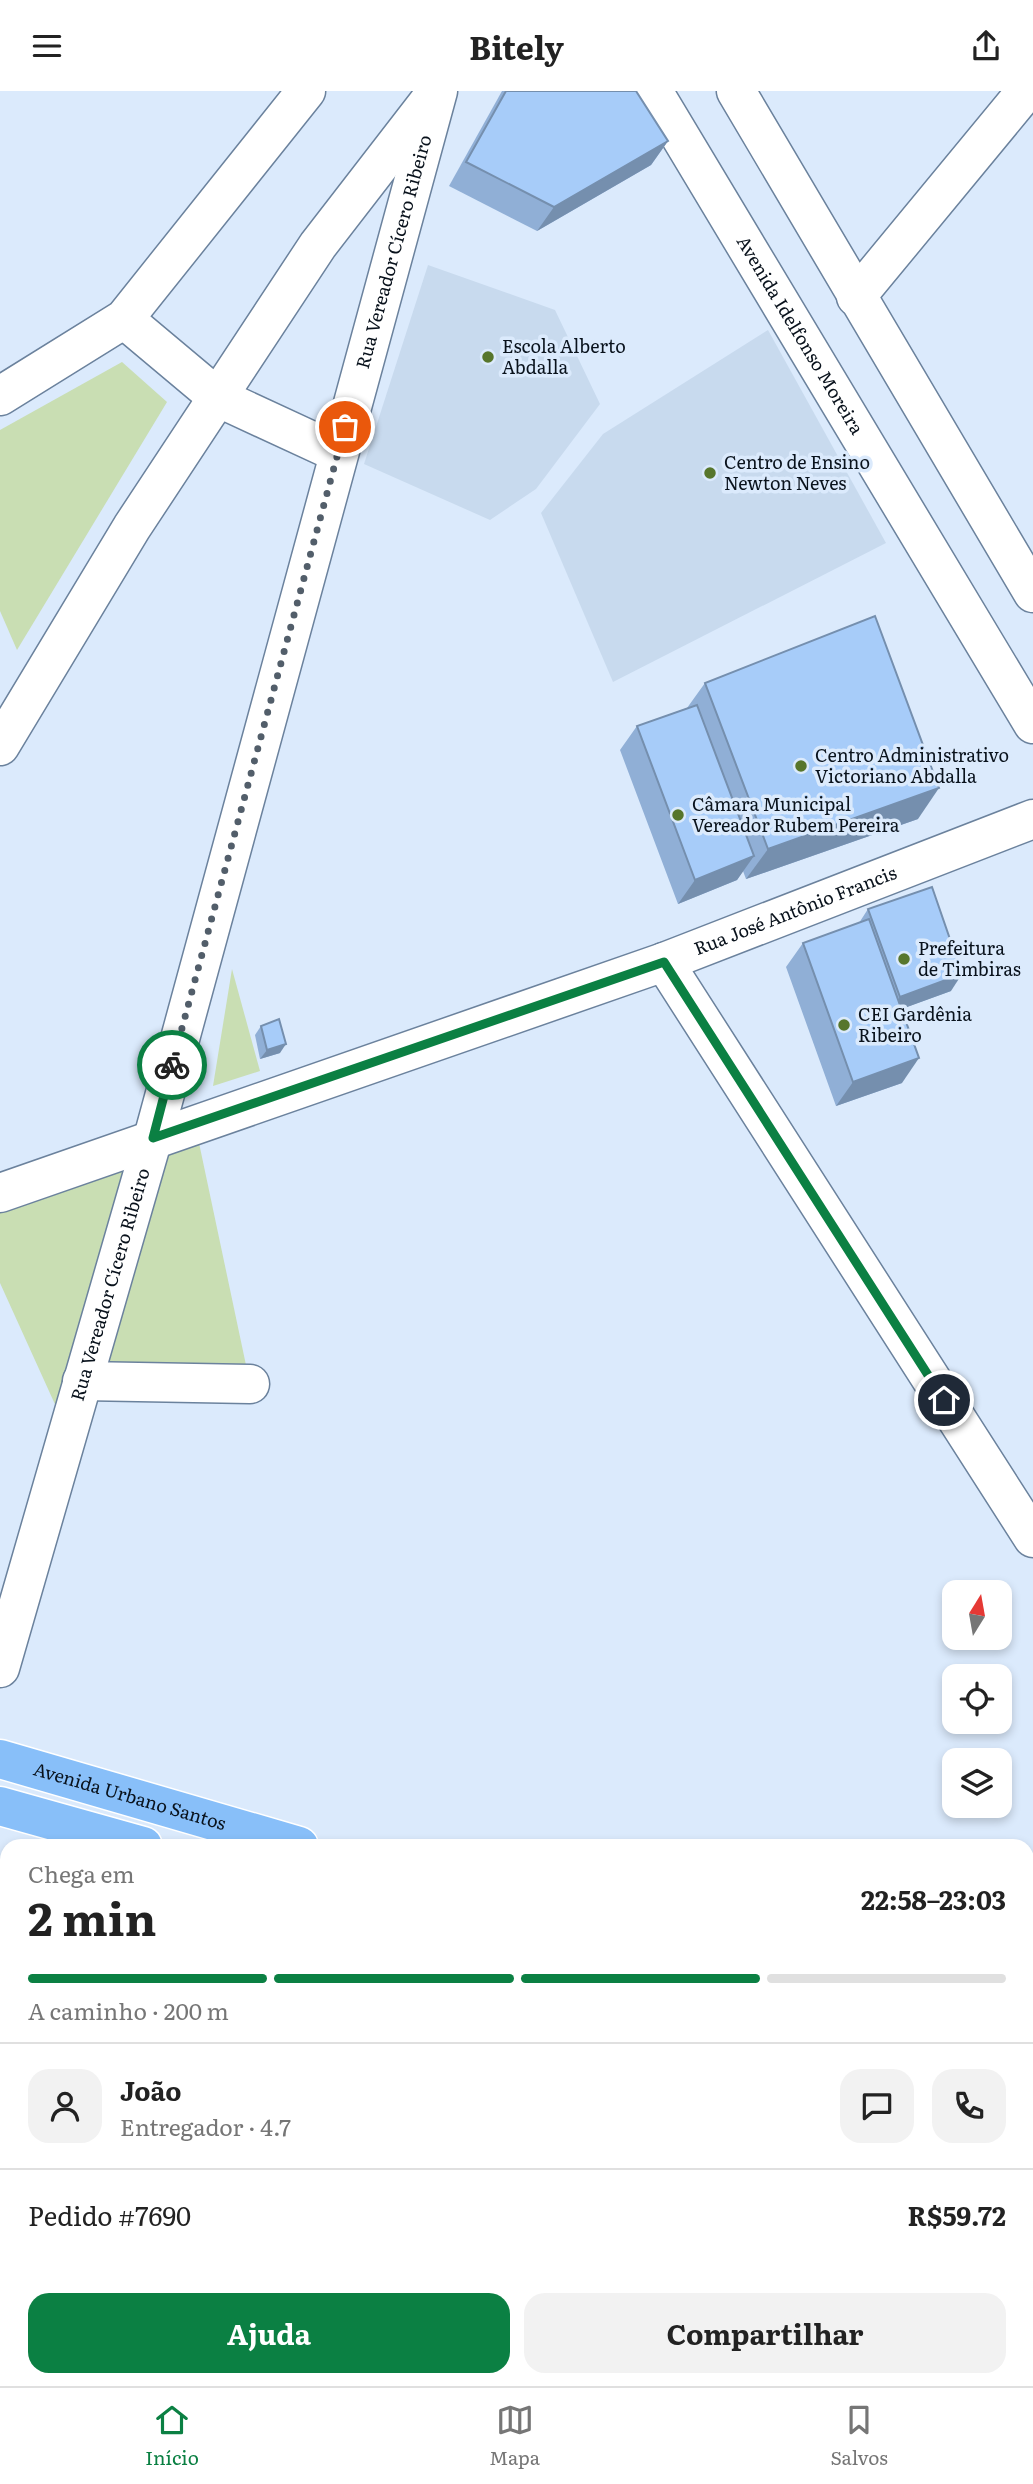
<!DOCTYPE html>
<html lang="pt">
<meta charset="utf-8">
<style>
body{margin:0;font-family:Literata,serif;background:#f2f2f2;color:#222;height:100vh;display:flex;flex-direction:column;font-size:26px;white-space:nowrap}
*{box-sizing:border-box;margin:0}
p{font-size:23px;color:#767676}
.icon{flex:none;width:38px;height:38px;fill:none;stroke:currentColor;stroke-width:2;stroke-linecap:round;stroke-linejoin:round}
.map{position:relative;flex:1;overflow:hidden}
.details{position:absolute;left:0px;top:1748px;width:1034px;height:548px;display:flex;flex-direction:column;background:#fff;border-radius:21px 21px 0 0;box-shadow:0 4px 10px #0003}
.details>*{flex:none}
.needle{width:46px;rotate:11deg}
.tools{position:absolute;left:942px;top:1489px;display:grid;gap:14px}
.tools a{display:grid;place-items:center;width:70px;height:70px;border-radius:14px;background:#fff;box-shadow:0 4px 10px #0003;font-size:35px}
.pin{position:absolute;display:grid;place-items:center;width:60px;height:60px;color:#fff;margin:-30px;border:4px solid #fff;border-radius:50%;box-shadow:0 2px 7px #0007}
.courier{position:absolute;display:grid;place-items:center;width:70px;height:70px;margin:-35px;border:5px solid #0b8043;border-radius:50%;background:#fff;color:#222;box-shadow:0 2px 9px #0007}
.head em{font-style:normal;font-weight:700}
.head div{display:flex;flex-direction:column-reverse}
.head{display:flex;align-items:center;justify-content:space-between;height:119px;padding:0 28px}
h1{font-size:46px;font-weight:700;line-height:52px}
.bar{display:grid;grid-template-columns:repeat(4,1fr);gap:10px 7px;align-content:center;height:84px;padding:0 28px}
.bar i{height:9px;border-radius:5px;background:#e0e0e0}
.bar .current{background:#0b8043}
.bar p{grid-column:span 4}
.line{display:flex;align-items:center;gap:18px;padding:0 28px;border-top:2px solid #e0e0e0}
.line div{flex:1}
.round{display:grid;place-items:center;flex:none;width:74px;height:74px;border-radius:21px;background:#f2f2f2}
.cta{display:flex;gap:14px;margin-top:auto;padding:14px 28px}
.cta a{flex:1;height:80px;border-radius:21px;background:#0b8043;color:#fff;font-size:28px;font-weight:700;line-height:80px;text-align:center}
.cta a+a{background:#f2f2f2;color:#222}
header{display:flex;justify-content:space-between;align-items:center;height:91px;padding:0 28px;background:#fff;font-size:32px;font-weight:700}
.tabs{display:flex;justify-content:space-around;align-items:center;height:98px;border-top:2px solid #e0e0e0;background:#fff;font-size:19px;color:#767676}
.tabs a{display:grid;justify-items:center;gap:4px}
.tabs .current{color:#0b8043}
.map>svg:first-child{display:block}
.built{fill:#c8daee}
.green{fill:#c9deb3}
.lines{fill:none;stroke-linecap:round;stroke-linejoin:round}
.street-casing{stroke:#6b829d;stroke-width:41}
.secondary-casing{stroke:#6b829d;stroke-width:41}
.primary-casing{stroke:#fff;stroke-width:41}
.street{stroke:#fff;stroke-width:38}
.secondary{stroke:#fff;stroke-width:38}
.primary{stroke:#88bff9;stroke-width:38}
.wall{fill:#90afd6}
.shaded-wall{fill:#758fae}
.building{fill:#a7ccf9;stroke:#758fae;stroke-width:2}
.done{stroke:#525e6a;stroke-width:7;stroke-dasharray:0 12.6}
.route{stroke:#0b8043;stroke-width:9}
.poi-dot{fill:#57762c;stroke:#dbeafc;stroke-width:2.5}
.labels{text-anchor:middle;stroke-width:7;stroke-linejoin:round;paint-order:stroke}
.street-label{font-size:18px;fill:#09121c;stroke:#dbeafc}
.poi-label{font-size:18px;fill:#09121c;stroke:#dbeafc;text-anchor:start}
</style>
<header><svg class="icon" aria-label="menu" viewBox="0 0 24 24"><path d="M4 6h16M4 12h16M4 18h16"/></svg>Bitely<svg class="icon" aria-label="share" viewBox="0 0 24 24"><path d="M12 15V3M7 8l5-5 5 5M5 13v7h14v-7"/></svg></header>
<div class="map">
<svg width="1033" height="2295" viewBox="0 0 1033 2295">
<rect width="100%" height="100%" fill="#dbeafc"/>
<g class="built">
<path d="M428,174L555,219L600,313L536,398L490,429L364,373Z"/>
<path d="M768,239L886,452L613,591L541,422L603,343Z"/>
</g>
<g class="green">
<path d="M122,271L167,311L17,559L0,520V339Z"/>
<path d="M232,878L260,980L213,995Z"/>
<path d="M195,1033L250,1293L83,1290L68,1342L0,1192V1102Z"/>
</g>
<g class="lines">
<defs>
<g id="street">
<path d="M856,206L1026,0"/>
<path d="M124,228L217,306L338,362"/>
<path d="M0,305L124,228L306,0"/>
<path d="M0,655L132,436L318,154L427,13"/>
<path d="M664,871L1033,1447"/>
<path d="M82,1290L250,1293"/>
<path id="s1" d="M0,1577L153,1047L438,0"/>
<path d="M1027,2250L1033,2244"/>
<path d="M984,2295L990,2289"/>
</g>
<g id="secondary">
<path id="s2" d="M653,0L1033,633"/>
<path d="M736,0L1033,502"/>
<path id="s3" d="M0,1102L664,871L1033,728"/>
</g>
<g id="primary">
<path id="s4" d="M0,1668L299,1755"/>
<path d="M0,1715L143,1755"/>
<path d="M1027,1784L1033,1783"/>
<path d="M1027,1814L1033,1811"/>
</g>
</defs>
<use href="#street" class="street-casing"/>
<use href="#secondary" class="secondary-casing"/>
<use href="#primary" class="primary-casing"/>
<use href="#street" class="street"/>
<use href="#secondary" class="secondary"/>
<use href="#primary" class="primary"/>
</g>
<g class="wall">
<path d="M502,0H636L668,50L651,74L537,140L449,95Z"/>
<path d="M705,592L918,728L746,788L743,780L737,789L678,813L620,659L637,635L687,617Z"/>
<path d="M868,818L951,900L901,918L902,992L836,1015L786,876L803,852L859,832Z"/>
<path d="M261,935L280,962L260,968L255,944Z"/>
</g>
<g class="shaded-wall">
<path d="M668,50L651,74L537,140L554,116Z"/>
<path d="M939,697L918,728L746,788L768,758Z"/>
<path d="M754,765L737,789L678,813L695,789Z"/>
<path d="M962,883L951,900L888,923L900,906Z"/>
<path d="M286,953L280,962L260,968L267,959Z"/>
<path d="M919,967L902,992L836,1015L853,991Z"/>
</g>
<g class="building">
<path d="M506,0H636L668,50L554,116L466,71Z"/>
<path d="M875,525L939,697L768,758L705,592Z"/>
<path d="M697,614L754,765L695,789L637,635Z"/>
<path d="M932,796L962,883L900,906L868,818Z"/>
<path d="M869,828L919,967L853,991L803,852Z"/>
<path d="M279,928L286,953L267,959L261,935Z"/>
</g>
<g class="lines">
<path class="done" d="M172,974L345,336"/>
<path class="route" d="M172,974L153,1047L664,871L944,1309"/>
</g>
<g class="poi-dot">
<circle cx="488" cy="266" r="7"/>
<circle cx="710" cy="382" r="7"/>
<circle cx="801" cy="675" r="7"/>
<circle cx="678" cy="724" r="7"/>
<circle cx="904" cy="868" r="7"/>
<circle cx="844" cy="934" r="7"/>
</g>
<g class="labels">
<g class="street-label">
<text dy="6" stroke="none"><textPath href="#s1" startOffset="1470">Rua Vereador Cícero Ribeiro</textPath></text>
<text dy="6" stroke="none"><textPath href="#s2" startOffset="285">Avenida Idelfonso Moreira</textPath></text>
<text dy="6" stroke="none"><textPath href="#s3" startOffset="844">Rua José Antônio Francis</textPath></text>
<text dy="6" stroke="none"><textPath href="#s1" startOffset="399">Rua Vereador Cícero Ribeiro</textPath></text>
<text dy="6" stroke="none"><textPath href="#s4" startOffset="135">Avenida Urbano Santos</textPath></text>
</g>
<g class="poi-label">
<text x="502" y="262">Escola Alberto<tspan x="502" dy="21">Abdalla</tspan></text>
<text x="724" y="378">Centro de Ensino<tspan x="724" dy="21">Newton Neves</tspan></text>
<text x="815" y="671">Centro Administrativo<tspan x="815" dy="21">Victoriano Abdalla</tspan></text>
<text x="692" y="720">Câmara Municipal<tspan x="692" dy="21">Vereador Rubem Pereira</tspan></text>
<text x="918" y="864">Prefeitura<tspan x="918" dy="21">de Timbiras</tspan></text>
<text x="858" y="930">CEI Gardênia<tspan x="858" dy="21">Ribeiro</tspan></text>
</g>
</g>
</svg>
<div class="tools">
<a><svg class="needle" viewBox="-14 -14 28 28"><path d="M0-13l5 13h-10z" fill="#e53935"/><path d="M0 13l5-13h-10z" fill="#767676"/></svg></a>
<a><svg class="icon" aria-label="locate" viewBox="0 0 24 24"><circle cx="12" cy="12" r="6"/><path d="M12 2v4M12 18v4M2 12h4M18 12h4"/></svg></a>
<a><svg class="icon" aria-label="layers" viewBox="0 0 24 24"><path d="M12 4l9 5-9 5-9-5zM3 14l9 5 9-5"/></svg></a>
</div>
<div class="pin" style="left:345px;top:336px;background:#ea580c"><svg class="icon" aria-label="bag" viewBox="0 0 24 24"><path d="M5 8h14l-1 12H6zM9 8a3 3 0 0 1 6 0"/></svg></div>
<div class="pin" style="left:944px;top:1309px;background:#1f2937"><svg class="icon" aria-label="home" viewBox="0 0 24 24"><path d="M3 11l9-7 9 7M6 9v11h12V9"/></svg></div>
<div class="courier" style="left:172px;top:974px"><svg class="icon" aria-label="bike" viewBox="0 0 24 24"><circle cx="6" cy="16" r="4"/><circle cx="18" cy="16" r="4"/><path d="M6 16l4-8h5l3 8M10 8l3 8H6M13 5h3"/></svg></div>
<section class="details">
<div class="head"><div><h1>2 min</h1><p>Chega em</p></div><em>22:58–23:03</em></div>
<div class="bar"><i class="current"></i><i class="current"></i><i class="current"></i><i></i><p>A caminho · 200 m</p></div>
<div class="line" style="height:126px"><a class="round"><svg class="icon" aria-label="person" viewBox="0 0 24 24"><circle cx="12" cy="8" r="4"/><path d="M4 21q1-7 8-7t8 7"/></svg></a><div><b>João</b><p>Entregador · 4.7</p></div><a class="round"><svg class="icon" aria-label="chat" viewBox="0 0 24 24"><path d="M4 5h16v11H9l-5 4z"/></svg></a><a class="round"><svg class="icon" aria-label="phone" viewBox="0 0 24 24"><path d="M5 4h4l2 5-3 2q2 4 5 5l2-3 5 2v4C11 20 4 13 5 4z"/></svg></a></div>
<div class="line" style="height:91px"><div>Pedido #7690</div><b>R$59.72</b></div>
<div class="cta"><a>Ajuda</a><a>Compartilhar</a></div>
</section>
</div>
<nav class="tabs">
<a class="current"><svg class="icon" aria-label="home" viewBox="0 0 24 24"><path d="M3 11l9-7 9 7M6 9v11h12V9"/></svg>Início</a>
<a><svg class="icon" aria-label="map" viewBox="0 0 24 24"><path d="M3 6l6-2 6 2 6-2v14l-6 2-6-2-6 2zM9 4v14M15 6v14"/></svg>Mapa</a>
<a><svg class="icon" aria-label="saved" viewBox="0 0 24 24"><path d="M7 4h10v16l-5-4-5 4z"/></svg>Salvos</a>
</nav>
